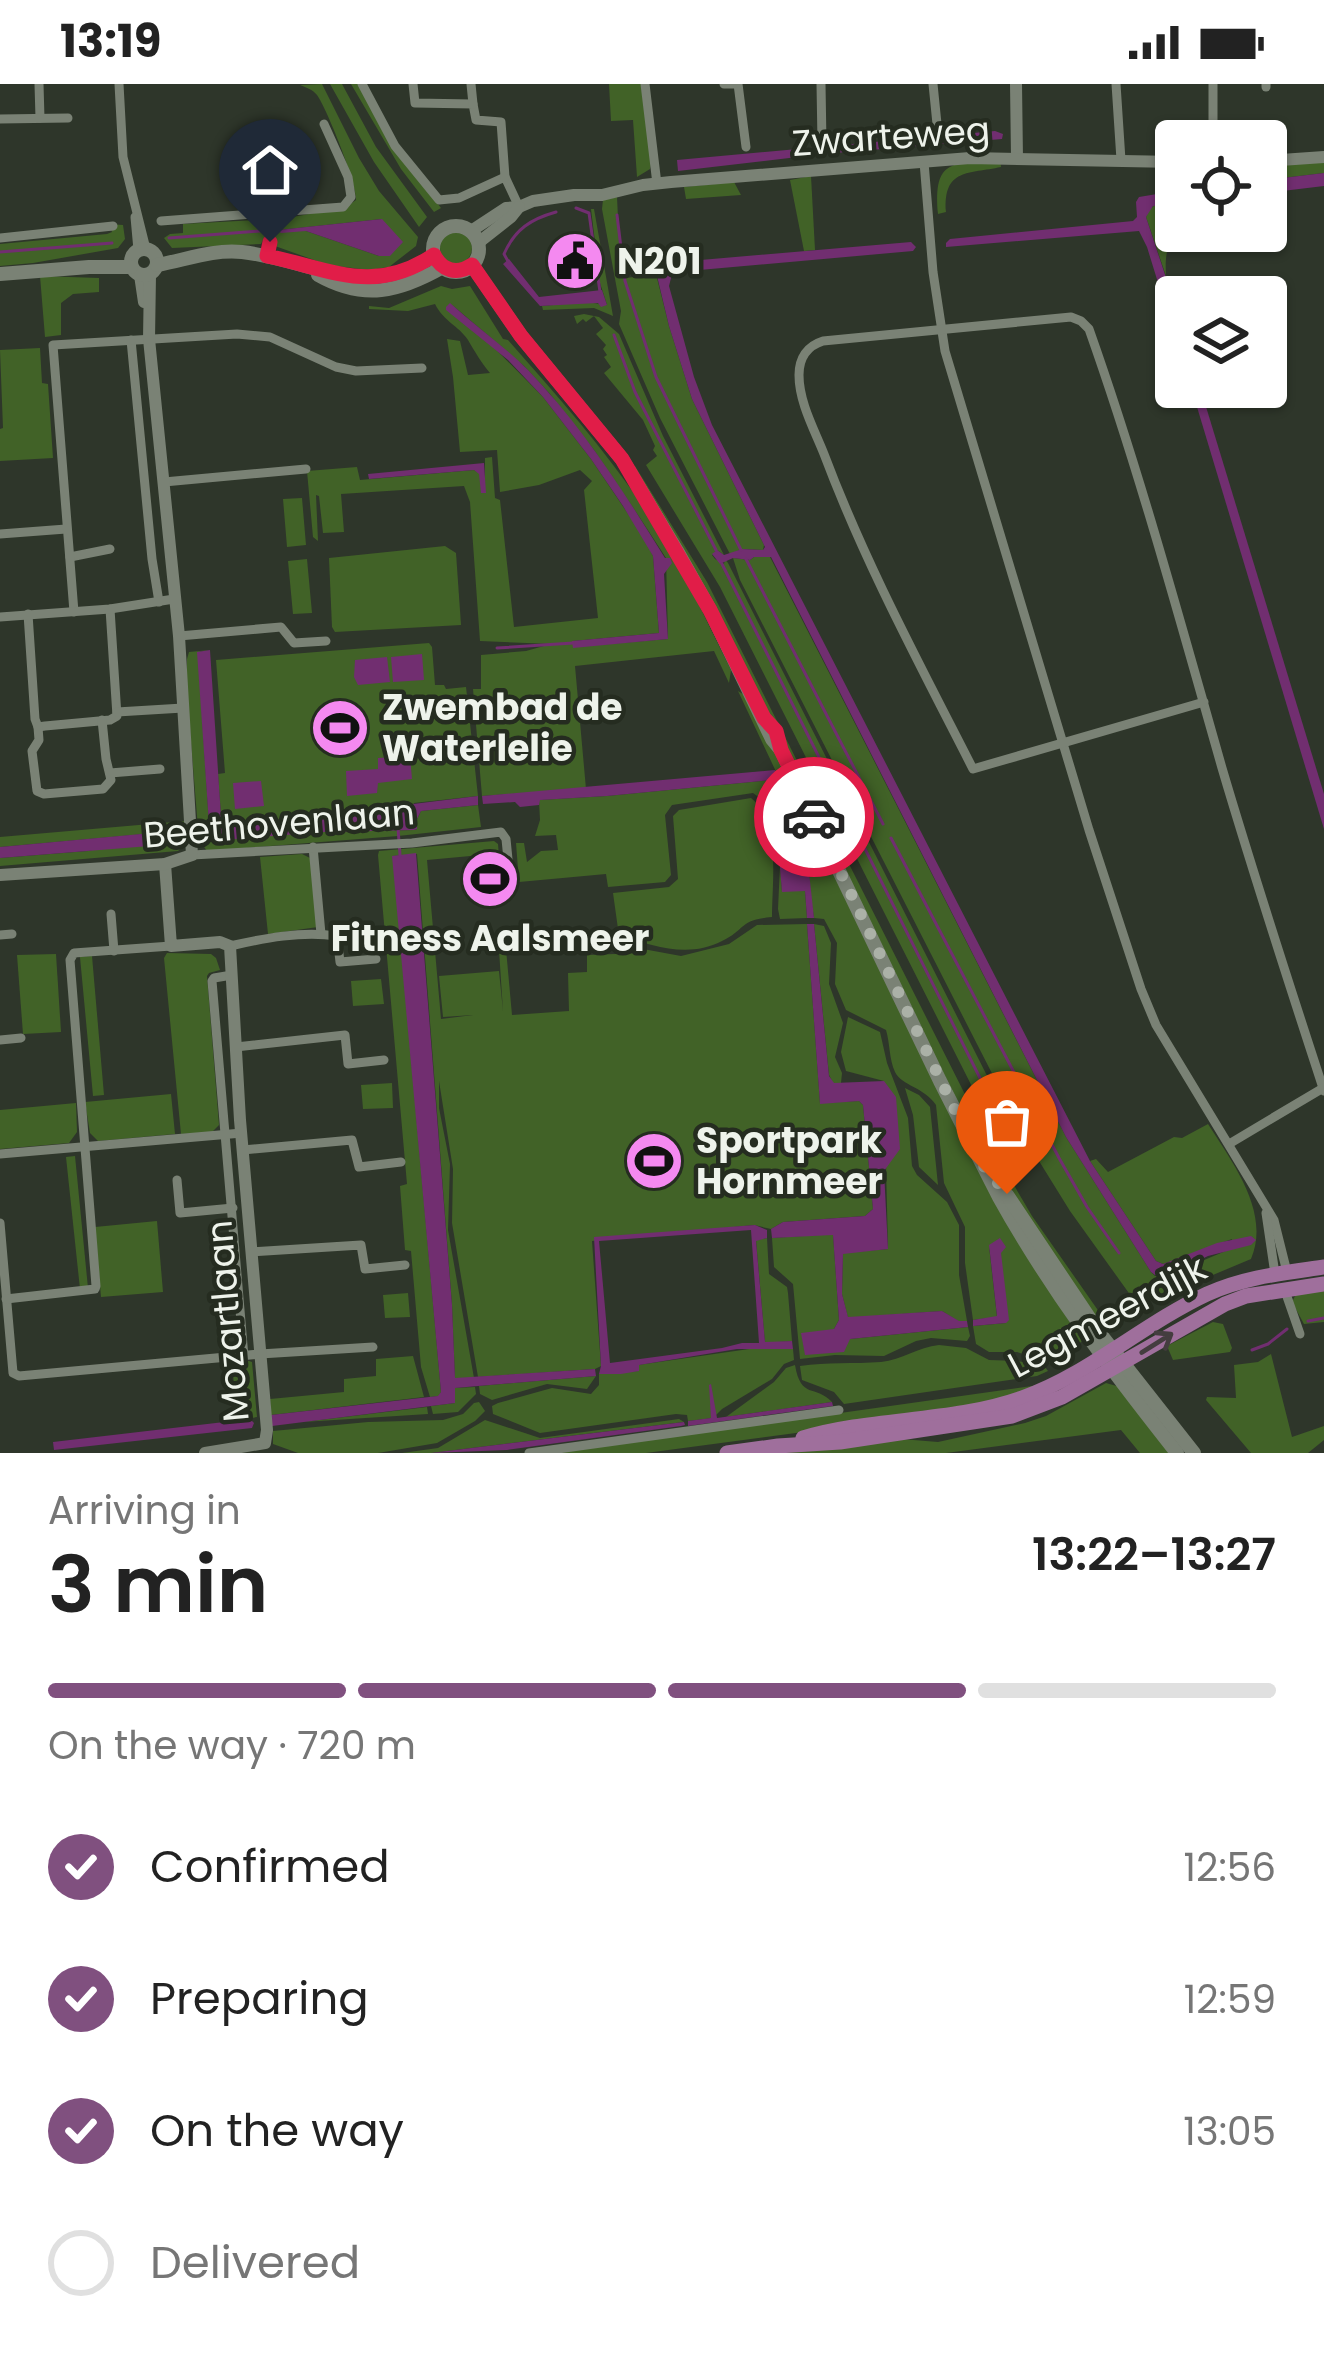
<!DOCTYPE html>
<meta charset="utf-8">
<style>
body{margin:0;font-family:Poppins,sans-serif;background:#f6f6f6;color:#222;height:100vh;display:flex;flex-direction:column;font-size:45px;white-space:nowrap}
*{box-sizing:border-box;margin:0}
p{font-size:39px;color:#767676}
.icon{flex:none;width:66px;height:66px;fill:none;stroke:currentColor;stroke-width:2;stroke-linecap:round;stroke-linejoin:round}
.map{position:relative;height:1369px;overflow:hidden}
.sheet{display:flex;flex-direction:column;background:#fff;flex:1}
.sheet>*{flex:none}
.buttons{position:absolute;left:1155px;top:36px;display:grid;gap:24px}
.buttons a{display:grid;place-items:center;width:132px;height:132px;border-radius:12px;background:#fff;box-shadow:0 3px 9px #0004;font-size:60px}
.pin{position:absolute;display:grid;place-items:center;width:102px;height:102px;color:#fff;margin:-123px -51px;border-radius:50% 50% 50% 0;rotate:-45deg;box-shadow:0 0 12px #0007}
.pin .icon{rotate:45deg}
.courier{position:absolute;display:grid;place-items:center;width:120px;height:120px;margin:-60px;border:9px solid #e11d48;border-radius:50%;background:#fff;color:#222;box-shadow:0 3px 15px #0007}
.overview em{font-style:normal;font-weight:600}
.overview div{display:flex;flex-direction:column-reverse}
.overview{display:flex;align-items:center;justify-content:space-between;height:204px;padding:0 48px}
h1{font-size:78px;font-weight:600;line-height:90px}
.bar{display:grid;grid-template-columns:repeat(4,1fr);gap:18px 12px;align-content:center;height:144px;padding:0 48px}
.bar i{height:15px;border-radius:9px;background:#e0e0e0}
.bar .current{background:#80507f}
.bar p{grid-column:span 4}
ol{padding:0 48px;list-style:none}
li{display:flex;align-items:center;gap:36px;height:132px}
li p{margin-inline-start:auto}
li .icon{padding:12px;border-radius:50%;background:#80507f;color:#fff;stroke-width:4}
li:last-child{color:#767676}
li i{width:66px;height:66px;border:6px solid #e0e0e0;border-radius:50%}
.status{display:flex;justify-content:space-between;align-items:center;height:84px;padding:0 60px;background:#fff;direction:ltr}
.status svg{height:33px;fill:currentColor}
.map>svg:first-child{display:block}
.green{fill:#416227;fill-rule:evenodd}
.water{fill:#712e70;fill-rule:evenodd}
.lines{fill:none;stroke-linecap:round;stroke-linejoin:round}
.stream{stroke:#712e70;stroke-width:3}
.minor{stroke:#7a8275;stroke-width:9}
.tertiary{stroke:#7a8275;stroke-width:12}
.secondary{stroke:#7a8275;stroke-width:14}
.primary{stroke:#9f6f9c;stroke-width:15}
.oneway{stroke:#443d3f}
.done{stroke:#abb1a7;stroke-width:12;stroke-dasharray:0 21.6}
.route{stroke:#e11d48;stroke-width:15}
.labels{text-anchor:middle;stroke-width:9;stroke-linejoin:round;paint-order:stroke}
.street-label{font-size:36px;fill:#eef3eb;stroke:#252c20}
.poi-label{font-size:36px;font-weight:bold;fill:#eef3eb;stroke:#252c20;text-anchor:start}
</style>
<div class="status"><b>13:19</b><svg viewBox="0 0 49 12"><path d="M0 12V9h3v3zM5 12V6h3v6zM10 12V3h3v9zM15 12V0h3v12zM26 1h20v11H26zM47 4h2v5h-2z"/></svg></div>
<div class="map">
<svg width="1324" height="1369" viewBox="0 0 1324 1369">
<rect width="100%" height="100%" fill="#2e362a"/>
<g class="green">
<path d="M322,0L359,74L379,107L418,153L416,162L389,183L369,186L328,181L275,162L273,152L282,135L346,123L356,116C357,100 327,25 317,11C312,5 307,4 300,1ZM382,135L379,172L306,147L279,146Z"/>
<path d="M330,0H342L376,63L427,133L419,143L374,78Z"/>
<path d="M351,0H358L382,46L441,124L434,128L401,85Z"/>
<path d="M609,0H641L651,78L650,85L637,93L633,36L611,37Z"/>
<path d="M1000,74L1001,83C969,90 943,84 946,128L938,130C933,73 953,81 1000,74Z"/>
<path d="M1324,75V89L1266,96V81Z"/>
<path d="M811,92L815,166L804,167L790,96Z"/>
<path d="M734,98L741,111L686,115L684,103Z"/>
<path d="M617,113L619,155L626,194L656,190L669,242L692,315L764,461L763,466L742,465L730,470L660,334L619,240L621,227L602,125L603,116Z"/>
<path d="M1156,120H1174L1177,147C1166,162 1165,173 1166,192L1146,133L1149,126Z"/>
<path d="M591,125H594L613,232L594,224L543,226L542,222L587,218L607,221L600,199Z"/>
<path d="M256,136L265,141V152L261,160L172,164L164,154L170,150L183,149V140Z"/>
<path d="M109,140L123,141L125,155L118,164L33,179L0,182V160L107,150L112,148Z"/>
<circle cx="456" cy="164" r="16"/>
<path d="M40,192L99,194V208L73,210L61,219V251L45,253Z"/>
<path d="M441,202L452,205L470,202L503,255L508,256C559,314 612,373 653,438C683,485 706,536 731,586L729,599L714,567L575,582L586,705L482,712L473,605H481V571L526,567L551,560L480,557L470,418L464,402L341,410L344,448L323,449L319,412L316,411L318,457L313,453L307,387L357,383L360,396L474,386L479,389L485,409V374L492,373L495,414L500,416L514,543L598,534L584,406L592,397L580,386L539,401L500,408L497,366L460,368L453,293L447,255L460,257L468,291L490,289C481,278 475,268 468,256C458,241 444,238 435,220L408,227L369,225V222L389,224ZM451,220L524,282L550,310L594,366L640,434L666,474L668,555L573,563V557L659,549L653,472L643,452L591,375L543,313Z"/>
<path d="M584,230L599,233L619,250L663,352L724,471L717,466L712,471L715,475L724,480L725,475L728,479L1021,1059L1007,1072L720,503L646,381L657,372L653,366L655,362L643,336L604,289L611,283L604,273L607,271L603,265L606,261L596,250L603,244L594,232L586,238L583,235L577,240L574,232Z"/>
<path d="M40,264L42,299L48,300L53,374L0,377V345L3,344L0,266Z"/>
<path d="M635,382L707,498L991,1062L1032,1132L1102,1232L1096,1237L977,1060L773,637L633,383Z"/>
<path d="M302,414L306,461L287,463L283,415Z"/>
<path d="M445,462L456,469L461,541L335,548L332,543L329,474Z"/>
<path d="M754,473H770L1066,1053L1151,1188L1155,1192H1166L1228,1166L1232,1155L1163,1180L1156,1177L1090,1077L1096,1075L1108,1088L1174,1053L1182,1054L1208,1040C1232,1078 1271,1128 1251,1175L1170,1209L1147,1214L1136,1219L1070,1127L1026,1056L740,496L733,474L750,476Z"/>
<path d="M307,475L312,529L293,530L288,477Z"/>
<path d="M429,559L432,563L435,601H444L446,605L466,603L478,712L414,719L412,726L225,740L221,732L218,690L225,689L216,576Z"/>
<path d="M210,566L198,568L209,740L205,745L323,748L414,746L417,745V735L421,727L478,721L481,743L398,752L207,767L199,756L187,609V575L189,568Z"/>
<path d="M738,607L749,614L1028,1173L1082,1257L1055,1281L1017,1268H989L976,1260L973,1242L1006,1239L989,1162L997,1233L973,1236L965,1179V1143L944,1099L936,1021C924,1003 902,1002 895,988C889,975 890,959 886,946L846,926L835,900L837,859L824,835L814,834C812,814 801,785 821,775L796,730Z"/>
<path d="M771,696L789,730L776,736L760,714L753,709L672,721L665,731L671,791L665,798L608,803L606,790L519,798L516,759H524L527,778L541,767L558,766L556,751L535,752L540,736L539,716L607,712Z"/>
<path d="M751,714C781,738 772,797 772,833C738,836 747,845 722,857C687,875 653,861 619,852L613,809L669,803L678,795L673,732L679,726Z"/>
<path d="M185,737L187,758L178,767L0,782V774L88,767L178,747L0,763V753Z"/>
<path d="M494,757L498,760L503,820L496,821L492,770L427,776L441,935L473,931L443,933L439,892L499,887L503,927L499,866L506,865L512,931L569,927L568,889L587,888V871L642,869L643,865L681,872L729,860L757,841L807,840L820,1019L859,1017L863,1021L873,1125L865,1132L783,1138L771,1145L754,1141L592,1157L601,1282L595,1285L478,1293L452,1139L453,1085L439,997V1024L450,1080L448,1146L474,1294L455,1295L452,1221L417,770L393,772L441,1308L439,1312L430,1313L421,1283L411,1167L405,1166L400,1102L407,1100L378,771L379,767Z"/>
<path d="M302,770L310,774L318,843L268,850L260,773Z"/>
<path d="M780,782L782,807H805L807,834L780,835L778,825Z"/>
<path d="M814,840L824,842L831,859L829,900L843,939L835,973L842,989L841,999H833L829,991Z"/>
<path d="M167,869L211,870L216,874L220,886L209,889L207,892L219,1041L212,1048L181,1050L164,874Z"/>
<path d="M56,870L61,948L23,950L17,871Z"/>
<path d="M92,872L104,1011L93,1012L80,873Z"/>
<path d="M381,895L384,920L353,922L351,897Z"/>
<path d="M848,933L880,948L887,979L908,1034L912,1082L917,1091L947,1118L959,1141V1191L967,1237H958L942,1227L848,1234L842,1210L843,1169L888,1165L884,997L846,987L841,968Z"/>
<path d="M392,999L393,1024L363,1025L361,1001Z"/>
<path d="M905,1004L919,1011L930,1023L938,1101L919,1083L913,1031Z"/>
<path d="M171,1010L175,1050L98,1057L90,1049L85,1018Z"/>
<path d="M76,1019L77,1048L69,1059L0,1065V1026Z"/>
<path d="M75,1072L88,1204L80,1205L66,1073Z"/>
<path d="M157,1137L163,1208L101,1213L95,1143Z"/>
<path d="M833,1150L839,1236L834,1245L850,1255L968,1243L970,1252L967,1257L931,1254L916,1257L884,1272L835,1271L800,1275L793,1200L774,1183L772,1154Z"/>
<path d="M767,1154L769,1190L787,1203L788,1209L792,1257L765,1259L756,1156Z"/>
<path d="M1324,1205V1238L1304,1240L1292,1218L1296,1210Z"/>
<path d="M408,1209L410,1233L385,1234L383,1211Z"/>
<path d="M1213,1238L1223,1240L1232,1264L1230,1268L1173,1276L1167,1262Z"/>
<path d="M939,1261L966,1264L989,1276L1018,1277L1045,1283L1048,1287L1037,1292L844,1320L834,1308L802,1296L800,1282C827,1278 854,1280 881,1278C902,1276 918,1263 939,1261Z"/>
<path d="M756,1264L793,1265L794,1276L784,1280L772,1295L722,1325L713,1334L688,1337L687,1331L676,1330L540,1349L493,1330L492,1322L498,1319L552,1304L591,1310L599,1301V1290L638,1287V1281Z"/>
<path d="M1271,1270L1292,1353L1324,1342V1356L1308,1369H1251L1206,1316L1207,1313L1236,1314L1234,1281L1258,1278Z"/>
<path d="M413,1272L424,1313L271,1331L270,1315L344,1308V1295L376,1292V1275Z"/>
<path d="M249,1277L252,1278L257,1333L237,1337L232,1278Z"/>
<path d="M795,1281C801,1316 815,1300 832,1318L726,1333L774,1298L786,1284Z"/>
<path d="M596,1292L587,1305L547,1300L492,1316L480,1310L479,1302Z"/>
<path d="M1106,1299L1120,1303L1174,1369H1140L1121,1346L946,1369H764L889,1354L938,1358L1025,1339L1046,1332Z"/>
<path d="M1039,1301L1003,1317L871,1339L646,1369H557Z"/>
<path d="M475,1303L476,1310L458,1328L433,1330L431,1322L455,1319L454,1304Z"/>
<path d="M479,1318L485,1327L475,1337L437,1359L378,1369H298L273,1360V1347L368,1338L443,1336L463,1330L474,1319Z"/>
<path d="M427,1323L428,1330L303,1338Z"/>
<path d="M679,1335L684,1338L431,1369H402L438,1364L485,1336L540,1354Z"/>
</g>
<g class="water">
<path d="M995,47L1003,50L1002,55L823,70L678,87L677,76Z"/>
<path d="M1324,89V102L1266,109V96Z"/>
<path d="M1169,108L1174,120L1153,122L1146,133L1176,224V257L1147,163L1139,147L946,163V159L950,155L1133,137L1137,133L1136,118L1139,113Z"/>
<path d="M382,135L403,158L390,172H379L306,147L281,149L278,146Z"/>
<path d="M911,158L916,163L913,167L677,188L672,190L669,202L694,293L712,341L1090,1077L1156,1177L1163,1180L1217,1159L1251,1152L1256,1156L1251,1161L1208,1172L1166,1192L1155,1191L1151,1188L1066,1053L771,473H754L750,476L733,474L720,480L712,470L717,466L724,471L742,465L763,466L765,463L692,315L669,242L652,171L675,170L689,177Z"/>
<path d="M509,175L539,213L602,206L607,221L601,223L598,219L540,222L503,180Z"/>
<path d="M450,219C475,242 504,262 528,286C582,342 624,408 665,474H670L672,479L664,490L668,555L573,564L572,557L659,549L653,472L623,422L591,375L543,313L508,276L446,226V223Z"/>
<path d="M1191,303H1200L1324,710V745Z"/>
<path d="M484,379L486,409H481L479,390L474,386L369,395L368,390Z"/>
<path d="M210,566L221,732L225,740L411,726L413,720L478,712V721L421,727L417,735V745L414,746L323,748L0,774V763L206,744L209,740L197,568Z"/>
<path d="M422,570L424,596L393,598L391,573Z"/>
<path d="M387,573L390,598L358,601L354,593L355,576Z"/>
<path d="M410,672L412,695L378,699L377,709L347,712L346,687L378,685V674Z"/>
<path d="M775,686L822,775L813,779L809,788L814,834H807L805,807L782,808L776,736L789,729L771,696L607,712L540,716L539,721L520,723L515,718L483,720L482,712Z"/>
<path d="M261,697L264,722L235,725L233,699Z"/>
<path d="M416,769L452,1221L455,1294L595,1285L596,1292L455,1304V1319L272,1342L271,1331L438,1312L441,1308L392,772Z"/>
<path d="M807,840H814L829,992L834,999L884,997L896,1013L900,1065L884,1087L888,1165L843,1170L842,1210L848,1233L942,1227L959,1237H967L968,1243L850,1255L844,1268L805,1271L801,1249L834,1245L839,1236L833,1151L772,1154L771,1145L783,1138L865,1132L873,1125L863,1021L859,1017L820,1020Z"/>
<path d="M755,1141L767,1146V1154L756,1157L765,1258L792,1257L793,1265H737L639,1281V1287L621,1290H599L601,1282L594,1153ZM751,1146L759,1259H742L722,1264L610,1279L599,1157Z"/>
<path d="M1000,1154L1006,1163L1001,1169L1009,1236L1006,1239L973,1242V1236L997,1232L989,1161Z"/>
<path d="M711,1300L717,1334L832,1318L833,1322L688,1342V1337L711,1334L709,1301Z"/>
<path d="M250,1335L254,1339L252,1344L54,1366L53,1358Z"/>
<path d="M684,1338L685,1341L681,1342L507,1366L431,1369Z"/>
</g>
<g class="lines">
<g class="stream">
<path d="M576,124L589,129L600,208"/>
<path d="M617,131L625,197L656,293L741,466"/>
<path d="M169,154L260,147"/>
<path d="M0,168L112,159"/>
<path d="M509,179L504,170C515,145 531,135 556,128"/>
<path d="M614,251L635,308L716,466"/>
<path d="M746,475L883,740"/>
<path d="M722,480L988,1010"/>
<path d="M497,564L573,559"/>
<path d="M398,744L400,771"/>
<path d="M891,754L1059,1074L1087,1123L1119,1169"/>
<path d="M1308,1237L1324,1234"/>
<path d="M1252,1266L1268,1260L1287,1245"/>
</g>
<g class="minor">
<path d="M39,0L40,34"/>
<path d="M119,0L123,73L146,165"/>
<path d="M362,0L395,62L439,116L459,114L505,93L519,123"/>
<path d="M413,0L415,19L473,20L476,36L501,38L505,93"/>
<path d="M471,0L473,20"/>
<path d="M645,0L657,100"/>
<path d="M724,0H738L746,63"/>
<path d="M821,0L822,59"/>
<path d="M933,0L938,50"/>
<path d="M1116,0L1121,76"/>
<path d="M1266,0V3"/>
<path d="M0,35L68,34"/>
<path d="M1213,57V0"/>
<path d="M924,78L933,188L945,267L1089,746L1141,905L1156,941L1274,1136L1287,1188"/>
<path d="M267,130L270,158L267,172"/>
<path d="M135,133L138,166"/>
<path d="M161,137L343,123L351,113L348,93L324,40"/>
<path d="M0,154L113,142"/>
<path d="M131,256L152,475L159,518"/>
<path d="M164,398L306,385"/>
<path d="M0,450L66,445"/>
<path d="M70,473L110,465"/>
<path d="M74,528L53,261L237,250L270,253L336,283L356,287L422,284"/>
<path d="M28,530L35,635L38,643L45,642L110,636L117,632L110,525"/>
<path d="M0,533L110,525L174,515"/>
<path d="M179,552L281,543L294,559L326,557"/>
<path d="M1204,618L973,685C920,581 865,479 824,370C814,345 799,318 799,291C799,274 807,262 823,257L1071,233L1081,237L1089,245C1140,389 1180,537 1222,684C1254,792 1289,900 1324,1007"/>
<path d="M117,628L183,624"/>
<path d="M38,643L39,656L32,667L37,707L44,710L103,705L111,696L106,675L102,636"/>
<path d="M110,689L160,685"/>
<path d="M313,763L321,850"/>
<path d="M192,771L412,759L501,748L506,755L511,806"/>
<path d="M111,830L114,867"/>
<path d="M0,851L12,850"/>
<path d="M230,862C265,854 301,847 337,852L340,878L376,875"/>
<path d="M232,891L214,894L212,897L244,1273"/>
<path d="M0,956L21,954"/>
<path d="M236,963L345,951L348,980L384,976"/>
<path d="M1229,1060L1323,1004"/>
<path d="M243,1066L352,1056L359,1083L401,1078"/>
<path d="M0,1070L242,1049"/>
<path d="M177,1096L180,1129L233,1124"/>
<path d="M1266,1129L1275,1190"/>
<path d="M0,1139L13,1289L19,1292L260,1270L373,1263"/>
<path d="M251,1168L361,1161L365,1185L405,1181"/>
<path d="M1284,1204L1300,1250"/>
<path d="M6,1215L95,1205L96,1202L70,876L74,869L171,862"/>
<path d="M529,1369L839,1326"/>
</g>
<g class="tertiary">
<path d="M1016,0L1017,74"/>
<path d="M1266,77L1324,73"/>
<path d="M471,147L506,124L519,123L533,117L574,111H602L643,101L671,98L970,74L1176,78"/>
<path d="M478,159L511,133L519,123"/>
<path d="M140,191L144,218"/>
<path d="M165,780L171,862L220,858L230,862L240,1036L267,1346L265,1359L205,1369"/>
<path d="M0,791L165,780L192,771L179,552L149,255L150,191"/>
</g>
<g class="secondary">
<circle cx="456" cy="165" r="23"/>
<circle cx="144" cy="178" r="13"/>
<path d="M157,181C186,176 212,165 242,168C313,176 366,218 434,171"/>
<path d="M472,181L521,252L622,375L677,467L710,526L772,655L781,666L940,997L999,1113C1050,1205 1112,1287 1177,1369"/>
<path d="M0,190L89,183H131"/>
<path d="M318,191C364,217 399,208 443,183"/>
<path d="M1007,1111L1098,1247L1194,1369"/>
</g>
<g class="primary">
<path d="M803,1354C874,1333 952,1339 1022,1314C1088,1291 1143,1240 1207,1210C1244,1193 1284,1189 1324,1183"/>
<path d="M727,1369L778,1362L840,1358L1012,1332L1062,1313L1225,1220L1246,1212L1324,1200"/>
</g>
</g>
<defs><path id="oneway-shaft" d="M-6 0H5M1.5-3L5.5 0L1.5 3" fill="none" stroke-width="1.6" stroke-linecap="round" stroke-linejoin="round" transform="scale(3)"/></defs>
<use class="oneway" href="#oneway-shaft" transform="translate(1157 1259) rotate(-32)"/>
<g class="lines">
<path class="done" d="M814,733L954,1024L983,1081L1007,1110"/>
<path class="route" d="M270,158L267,172C331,185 373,212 434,171C442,187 457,191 472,181L521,252L622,375L710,526L764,634L776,647L781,666L814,733"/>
</g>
<defs>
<symbol id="civic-disc" viewBox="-11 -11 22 22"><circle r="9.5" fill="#f489f0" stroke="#252c20"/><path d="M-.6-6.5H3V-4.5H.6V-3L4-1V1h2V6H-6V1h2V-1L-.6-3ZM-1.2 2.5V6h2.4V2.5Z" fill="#111"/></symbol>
<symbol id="stadium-disc" viewBox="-11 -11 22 22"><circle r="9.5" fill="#f489f0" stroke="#252c20"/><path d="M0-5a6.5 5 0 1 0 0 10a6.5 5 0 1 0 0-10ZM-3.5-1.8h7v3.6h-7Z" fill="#111"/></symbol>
</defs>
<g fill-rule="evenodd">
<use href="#civic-disc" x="542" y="144" width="66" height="66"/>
<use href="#stadium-disc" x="307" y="611" width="66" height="66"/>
<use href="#stadium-disc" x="457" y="762" width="66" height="66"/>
<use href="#stadium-disc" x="621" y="1044" width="66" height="66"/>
</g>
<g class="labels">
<g class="street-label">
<text transform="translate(891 52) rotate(-4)" y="13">Zwarteweg</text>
<text transform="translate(279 739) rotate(-5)" y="13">Beethovenlaan</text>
<text transform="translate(1107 1232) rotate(-28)" y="13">Legmeerdijk</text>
<text transform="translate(227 1237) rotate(-95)" y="13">Mozartlaan</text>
</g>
<g class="poi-label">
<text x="617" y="190">N201</text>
<text x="382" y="636">Zwembad de<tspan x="382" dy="41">Waterlelie</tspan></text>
<text x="490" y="867" text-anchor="middle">Fitness Aalsmeer</text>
<text x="696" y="1069">Sportpark<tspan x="696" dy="41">Hornmeer</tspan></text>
</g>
</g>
</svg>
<div class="buttons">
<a><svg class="icon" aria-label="locate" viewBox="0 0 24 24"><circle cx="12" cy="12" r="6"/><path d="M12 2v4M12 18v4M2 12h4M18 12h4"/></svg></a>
<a><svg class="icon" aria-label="layers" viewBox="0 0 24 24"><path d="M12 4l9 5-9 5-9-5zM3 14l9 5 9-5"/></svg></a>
</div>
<div class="pin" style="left:1007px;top:1110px;background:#ea580c"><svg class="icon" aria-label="bag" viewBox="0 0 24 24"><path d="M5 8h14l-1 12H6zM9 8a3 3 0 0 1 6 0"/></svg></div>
<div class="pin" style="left:270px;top:158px;background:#1f2937"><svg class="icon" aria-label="home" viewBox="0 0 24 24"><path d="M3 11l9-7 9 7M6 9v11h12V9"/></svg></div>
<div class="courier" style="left:814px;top:733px"><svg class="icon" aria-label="car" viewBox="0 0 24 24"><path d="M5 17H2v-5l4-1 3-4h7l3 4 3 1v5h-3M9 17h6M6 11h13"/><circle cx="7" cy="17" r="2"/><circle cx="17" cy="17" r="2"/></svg></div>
</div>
<section class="sheet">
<div class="overview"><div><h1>3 min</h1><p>Arriving in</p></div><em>13:22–13:27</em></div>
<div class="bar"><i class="current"></i><i class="current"></i><i class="current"></i><i></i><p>On the way · 720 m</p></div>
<ol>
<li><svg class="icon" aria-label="check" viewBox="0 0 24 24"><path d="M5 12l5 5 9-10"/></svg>Confirmed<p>12:56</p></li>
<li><svg class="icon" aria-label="check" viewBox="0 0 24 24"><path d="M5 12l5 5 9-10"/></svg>Preparing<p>12:59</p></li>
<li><svg class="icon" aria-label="check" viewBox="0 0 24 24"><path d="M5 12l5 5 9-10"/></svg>On the way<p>13:05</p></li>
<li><i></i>Delivered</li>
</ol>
</section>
